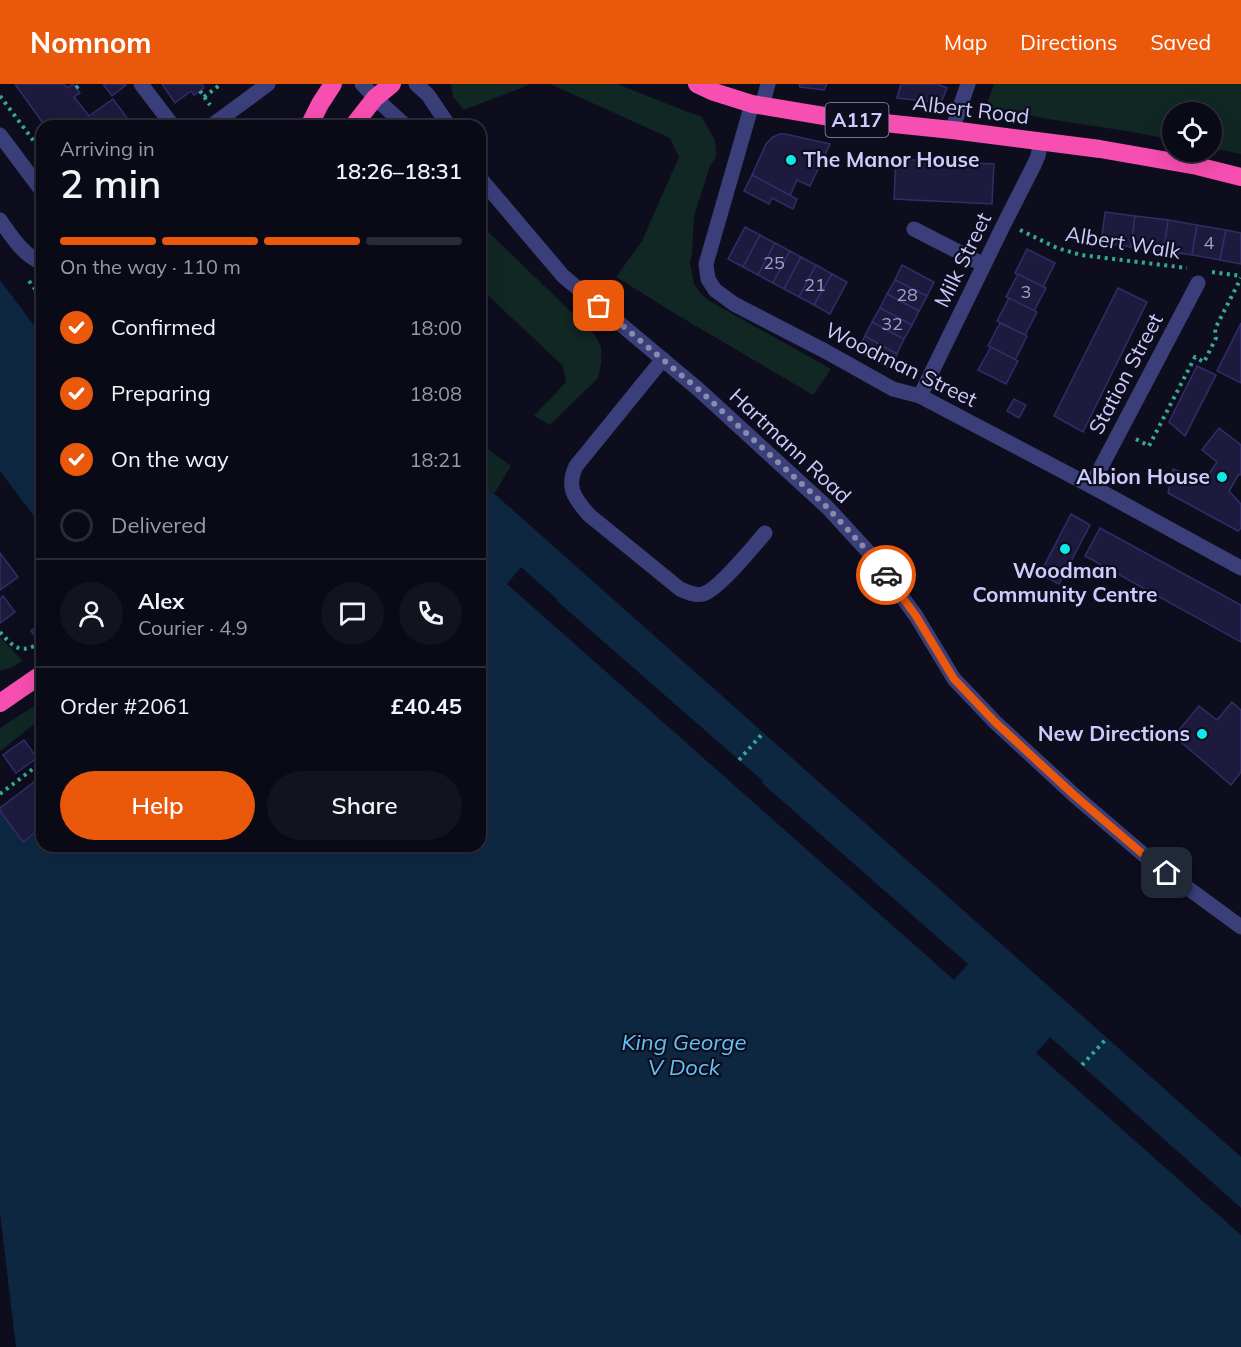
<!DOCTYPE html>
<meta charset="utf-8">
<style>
body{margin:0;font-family:Mulish,sans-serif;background:#13131f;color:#f1f3f6;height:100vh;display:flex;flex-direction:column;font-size:22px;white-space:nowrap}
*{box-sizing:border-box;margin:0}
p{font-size:20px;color:#999aa1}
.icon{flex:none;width:33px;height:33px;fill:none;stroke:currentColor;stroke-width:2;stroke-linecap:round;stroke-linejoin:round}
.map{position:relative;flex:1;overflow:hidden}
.sheet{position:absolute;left:36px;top:36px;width:450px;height:732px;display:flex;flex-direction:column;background:#0a0a16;border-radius:18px;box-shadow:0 6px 24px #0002,0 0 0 2px #2a2b35}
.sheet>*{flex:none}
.controls{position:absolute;left:1162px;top:18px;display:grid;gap:12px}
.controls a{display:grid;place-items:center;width:60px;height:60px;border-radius:50%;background:#0a0a16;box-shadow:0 6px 24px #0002,0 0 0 2px #2a2b35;font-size:30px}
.pin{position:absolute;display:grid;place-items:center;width:51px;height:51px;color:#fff;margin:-26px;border-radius:12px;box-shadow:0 3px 9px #0006}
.courier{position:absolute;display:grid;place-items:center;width:60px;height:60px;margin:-30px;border:4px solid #ea580c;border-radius:50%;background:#fff;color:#222;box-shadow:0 2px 8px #0007}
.summary em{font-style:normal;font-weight:600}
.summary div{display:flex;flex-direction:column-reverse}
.summary{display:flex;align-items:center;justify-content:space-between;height:102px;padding:0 24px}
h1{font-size:39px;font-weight:600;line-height:45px}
.bar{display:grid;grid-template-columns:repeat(4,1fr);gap:9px 6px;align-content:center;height:72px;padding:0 24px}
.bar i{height:8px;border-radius:4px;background:#2a2b35}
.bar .current{background:#ea580c}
.bar p{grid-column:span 4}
.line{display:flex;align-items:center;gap:15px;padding:0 24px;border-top:2px solid #2a2b35}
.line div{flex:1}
.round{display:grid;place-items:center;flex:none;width:63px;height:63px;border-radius:32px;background:#13131f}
ol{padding:0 24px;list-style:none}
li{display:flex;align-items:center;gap:18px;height:66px}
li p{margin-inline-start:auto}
li .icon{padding:6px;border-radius:50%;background:#ea580c;color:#fff;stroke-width:4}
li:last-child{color:#999aa1}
li i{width:33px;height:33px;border:3px solid #2a2b35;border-radius:50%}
.primary-button{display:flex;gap:12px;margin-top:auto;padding:12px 24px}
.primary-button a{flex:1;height:69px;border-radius:36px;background:#ea580c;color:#fff;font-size:24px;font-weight:600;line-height:69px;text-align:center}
.primary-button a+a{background:#13131f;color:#f1f3f6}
header{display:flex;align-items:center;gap:36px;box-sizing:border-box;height:84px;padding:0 30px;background:#ea580c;color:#fff}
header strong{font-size:28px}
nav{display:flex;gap:33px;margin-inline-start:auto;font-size:21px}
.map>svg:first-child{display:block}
.green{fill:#102724}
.water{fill:#0e2741}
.pier{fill:#0e0d1e}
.building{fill:#1d1a3e;stroke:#322d68;stroke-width:1.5}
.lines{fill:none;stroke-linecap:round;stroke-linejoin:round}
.path{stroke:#33aa95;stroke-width:4;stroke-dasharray:3 4.5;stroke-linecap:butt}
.minor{stroke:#3a3f7a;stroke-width:15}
.highway{stroke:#f64eb1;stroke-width:18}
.done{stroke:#8a89ae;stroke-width:6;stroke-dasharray:0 10.8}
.route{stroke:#ea580c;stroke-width:8}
.poi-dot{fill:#0ce9e7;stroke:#0e0d1e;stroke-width:2}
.labels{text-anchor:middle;stroke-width:4.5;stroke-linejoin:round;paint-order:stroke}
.number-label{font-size:18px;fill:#a0a0cc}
.shield{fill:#0e0d1e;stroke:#9393b9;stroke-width:1.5}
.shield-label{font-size:20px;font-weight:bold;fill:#ccccfc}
.street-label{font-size:21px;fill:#ccccfc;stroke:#0e0d1e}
.poi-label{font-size:21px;font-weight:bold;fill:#ccccfc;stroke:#0e0d1e;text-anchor:end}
.water-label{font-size:22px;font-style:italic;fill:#60c2f7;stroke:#0e0d1e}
</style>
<header>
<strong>Nomnom</strong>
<nav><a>Map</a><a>Directions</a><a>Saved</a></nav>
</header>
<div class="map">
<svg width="1241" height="1263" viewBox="0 0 1241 1263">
<rect width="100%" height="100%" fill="#0e0d1e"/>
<g class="green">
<path d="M451,0H531L464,26L453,13Z"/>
<path d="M550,0H617L693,30L701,32L715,56L716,73L710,82L694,132L692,169L690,179L694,200L700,209L708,216L831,285L813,311L679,232L616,193L642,157L679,73L670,54Z"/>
<path d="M994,0H1241V70L1212,64V28H1173V56L1133,48L1048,35L986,22Z"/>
<path d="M480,140L595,251L601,263V279L598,294L550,341L534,332L566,298L563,282L480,204Z"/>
<path d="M480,359L511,382L494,410L480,397Z"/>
<path d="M0,553L23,577L12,583L0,587Z"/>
<path d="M42,617V634L0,667V644Z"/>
</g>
<g class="water">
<path d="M0,196L42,252V443L0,387Z"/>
<path d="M480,397L1241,1073V1263H16L0,1129V724L42,692V762H480Z"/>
</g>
<g class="pier">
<path d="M521,483L557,515V517L763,697L762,699L968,880L954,896L507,500Z"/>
<path d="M1050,953L1241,1124V1151L1036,969Z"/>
</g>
<g class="building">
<path d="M15,0H64L67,4L73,0L80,9L74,13L89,32L113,15L133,42H45Z"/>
<path d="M103,0H125L126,1L112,12Z"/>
<path d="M162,0H202L204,4L194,11L191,7L175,19Z"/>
<path d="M799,0H827L824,6L800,3Z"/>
<path d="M901,0H937L947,4L941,19L897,14Z"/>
<path d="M780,50H785L830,60L810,102L797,96L790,112L752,91L766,60L773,53Z"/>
<path d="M896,75L994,80L992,120L894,115Z"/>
<path d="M752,91L797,115L793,125L772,114L769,120L744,107Z"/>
<path d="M1105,128L1135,132L1131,163L1101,159Z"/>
<path d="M1135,132L1168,136L1164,167L1131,163Z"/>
<path d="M1168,136L1197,141L1192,171L1164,167Z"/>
<path d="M1197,141L1226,146L1220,176L1192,171Z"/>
<path d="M745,143L760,151L743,183L728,175Z"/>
<path d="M1226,146L1241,149V180L1220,176Z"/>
<path d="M760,151L775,159L758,191L743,183Z"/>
<path d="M775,159L790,167L773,199L758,191Z"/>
<path d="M1027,165L1055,179L1043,203L1015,189Z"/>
<path d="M790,167L801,173L784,205L773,199Z"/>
<path d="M801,173L816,181L799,213L784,205Z"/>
<path d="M816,181L832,190L814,221L799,213Z"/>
<path d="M902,181L934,198L927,212L895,196Z"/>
<path d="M832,190L847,198L830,230L814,221Z"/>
<path d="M1018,190L1046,204L1034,227L1006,213Z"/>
<path d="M895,196L927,212L919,227L887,210Z"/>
<path d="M1118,204L1147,218L1083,348L1054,332Z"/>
<path d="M887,210L919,227L912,241L880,224Z"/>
<path d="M1009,214L1037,228L1025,251L997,237Z"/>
<path d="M880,224L912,241L904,255L872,238Z"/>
<path d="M872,238L904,255L897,270L865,252Z"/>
<path d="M1000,239L1027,252L1015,276L988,262Z"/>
<path d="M1241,239V299L1217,287Z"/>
<path d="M865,252L897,270L890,284L857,267Z"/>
<path d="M991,263L1018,277L1006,300L978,286Z"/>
<path d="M1197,282L1216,291L1185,352L1169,338Z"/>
<path d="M1014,315L1026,321L1019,334L1007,327Z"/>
<path d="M1219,344L1241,361V391L1239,390L1229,407L1241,420V444L1238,447L1168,409L1173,385L1205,396L1217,378L1202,366Z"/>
<path d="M1071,430L1090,441L1059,500L1040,490Z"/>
<path d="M1100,444L1241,521V558L1085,472Z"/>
<path d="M0,469L18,493L0,506Z"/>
<path d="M3,512L15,528L0,539V515Z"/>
<path d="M42,539V562L31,547Z"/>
<path d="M1232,618L1241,626V688L1231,701L1174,652L1199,622L1217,636Z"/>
<path d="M24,656L37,674L16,689L3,671Z"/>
<path d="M42,692V743L23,758L0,727V724Z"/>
</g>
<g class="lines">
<g class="path">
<path d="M76,4L81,0"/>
<path d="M200,7L210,21"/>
<path d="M0,12L42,68"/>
<path d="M204,13L221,0"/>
<path d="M1020,146L1057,164L1081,171L1187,184"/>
<path d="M1212,188L1241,192"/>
<path d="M29,197L42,214"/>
<path d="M1136,355L1149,362L1195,273L1204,278L1216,254L1215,245L1241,194"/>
<path d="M0,548C10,559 18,570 34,562L40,570"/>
<path d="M739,676L763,649"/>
<path d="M0,710L42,678"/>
<path d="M1082,981L1107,954"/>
</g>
<g class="minor">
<path d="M141,0L173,42"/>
<path d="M362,0L375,14L406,42"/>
<path d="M416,0L428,11L449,42"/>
<path d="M752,20L706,180L708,195L715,206L734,220L825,267L893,305L920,312L1091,402L1241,484"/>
<path d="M762,22L768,0"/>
<path d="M211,42L268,0"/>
<path d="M952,46L968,0"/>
<path d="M0,51L42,107"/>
<path d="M480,94L563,192L698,305L827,423L872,472L916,532L954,595L995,638L1074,711L1151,777L1241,843"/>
<path d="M0,136C12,153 23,171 42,179"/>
<path d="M914,145L984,181"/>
<path d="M663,275L576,382C566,403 574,414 589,431L680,505C687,508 694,512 703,510C718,506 753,463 765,449"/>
<path d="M920,312L1005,138L1034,81L1038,72L1041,57"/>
<path d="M1091,402L1198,199"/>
</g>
<g class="highway">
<path d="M697,0L714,8L752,20L836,34L952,46L1100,65L1197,82L1241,93"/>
<path d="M309,42L320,20L333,0"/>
<path d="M353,42L375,14L392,0"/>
<path d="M0,619L42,590"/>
</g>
</g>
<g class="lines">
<path class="done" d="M599,222L698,305L827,423L872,472L886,491"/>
<path class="route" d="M886,491L916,532L954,595L995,638L1074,711L1151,777L1167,789"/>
</g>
<g class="poi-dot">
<circle cx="791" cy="76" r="6"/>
<circle cx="1222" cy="393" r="6"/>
<circle cx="1065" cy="465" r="6"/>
<circle cx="1202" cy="650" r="6"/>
</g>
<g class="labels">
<g class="number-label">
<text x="1209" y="165">4</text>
<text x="774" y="185">25</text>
<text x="815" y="207">21</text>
<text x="1026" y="214">3</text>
<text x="907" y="217">28</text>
<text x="892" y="246">32</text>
</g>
<rect class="shield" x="825.5" y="19" width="63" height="34" rx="4.5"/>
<g class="shield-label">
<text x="857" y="43">A117</text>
</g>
<g class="street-label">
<text transform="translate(971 26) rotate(7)" y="7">Albert Road</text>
<text transform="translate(1123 159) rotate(9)" y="7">Albert Walk</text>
<text transform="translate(963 176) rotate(-64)" y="7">Milk Street</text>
<text transform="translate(901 281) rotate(26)" y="7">Woodman Street</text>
<text transform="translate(1126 290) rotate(-62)" y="7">Station Street</text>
<text transform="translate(790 362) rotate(43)" y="7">Hartmann Road</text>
</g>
<g class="poi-label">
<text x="803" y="83" text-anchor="start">The Manor House</text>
<text x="1210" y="400">Albion House</text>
<text x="1065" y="494" text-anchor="middle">Woodman<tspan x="1065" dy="24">Community Centre</tspan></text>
<text x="1190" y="657">New Directions</text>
</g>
<g class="water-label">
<text x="684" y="966">King George<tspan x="684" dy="25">V Dock</tspan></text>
</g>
</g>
</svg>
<div class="controls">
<a><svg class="icon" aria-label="locate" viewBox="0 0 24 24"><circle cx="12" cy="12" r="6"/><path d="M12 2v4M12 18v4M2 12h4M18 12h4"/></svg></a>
</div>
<div class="pin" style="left:599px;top:222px;background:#ea580c"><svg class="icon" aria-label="bag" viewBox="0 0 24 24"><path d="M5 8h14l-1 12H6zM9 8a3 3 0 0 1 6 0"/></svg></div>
<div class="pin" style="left:1167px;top:789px;background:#1f2937"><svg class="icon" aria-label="home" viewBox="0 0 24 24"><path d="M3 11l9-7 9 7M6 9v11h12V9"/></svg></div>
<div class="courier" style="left:886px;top:491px"><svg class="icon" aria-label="car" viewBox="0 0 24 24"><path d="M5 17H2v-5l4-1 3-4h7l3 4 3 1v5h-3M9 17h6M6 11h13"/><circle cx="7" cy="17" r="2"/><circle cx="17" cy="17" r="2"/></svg></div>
<section class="sheet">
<div class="summary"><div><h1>2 min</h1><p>Arriving in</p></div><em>18:26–18:31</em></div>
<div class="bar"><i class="current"></i><i class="current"></i><i class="current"></i><i></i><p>On the way · 110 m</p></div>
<ol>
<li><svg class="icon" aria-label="check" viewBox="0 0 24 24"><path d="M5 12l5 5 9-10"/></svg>Confirmed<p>18:00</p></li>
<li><svg class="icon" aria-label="check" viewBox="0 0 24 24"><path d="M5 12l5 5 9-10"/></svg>Preparing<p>18:08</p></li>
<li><svg class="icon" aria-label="check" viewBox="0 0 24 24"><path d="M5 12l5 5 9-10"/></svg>On the way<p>18:21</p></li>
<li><i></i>Delivered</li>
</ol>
<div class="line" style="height:108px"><a class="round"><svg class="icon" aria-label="person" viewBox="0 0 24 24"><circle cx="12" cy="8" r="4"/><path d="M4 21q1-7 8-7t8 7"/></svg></a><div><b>Alex</b><p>Courier · 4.9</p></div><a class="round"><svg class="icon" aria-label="chat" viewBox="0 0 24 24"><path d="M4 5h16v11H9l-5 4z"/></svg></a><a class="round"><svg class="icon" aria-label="phone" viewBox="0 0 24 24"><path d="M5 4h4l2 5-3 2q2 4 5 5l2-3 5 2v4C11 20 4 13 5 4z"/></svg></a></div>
<div class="line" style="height:78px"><div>Order #2061</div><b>£40.45</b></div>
<div class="primary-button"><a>Help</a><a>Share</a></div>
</section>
</div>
